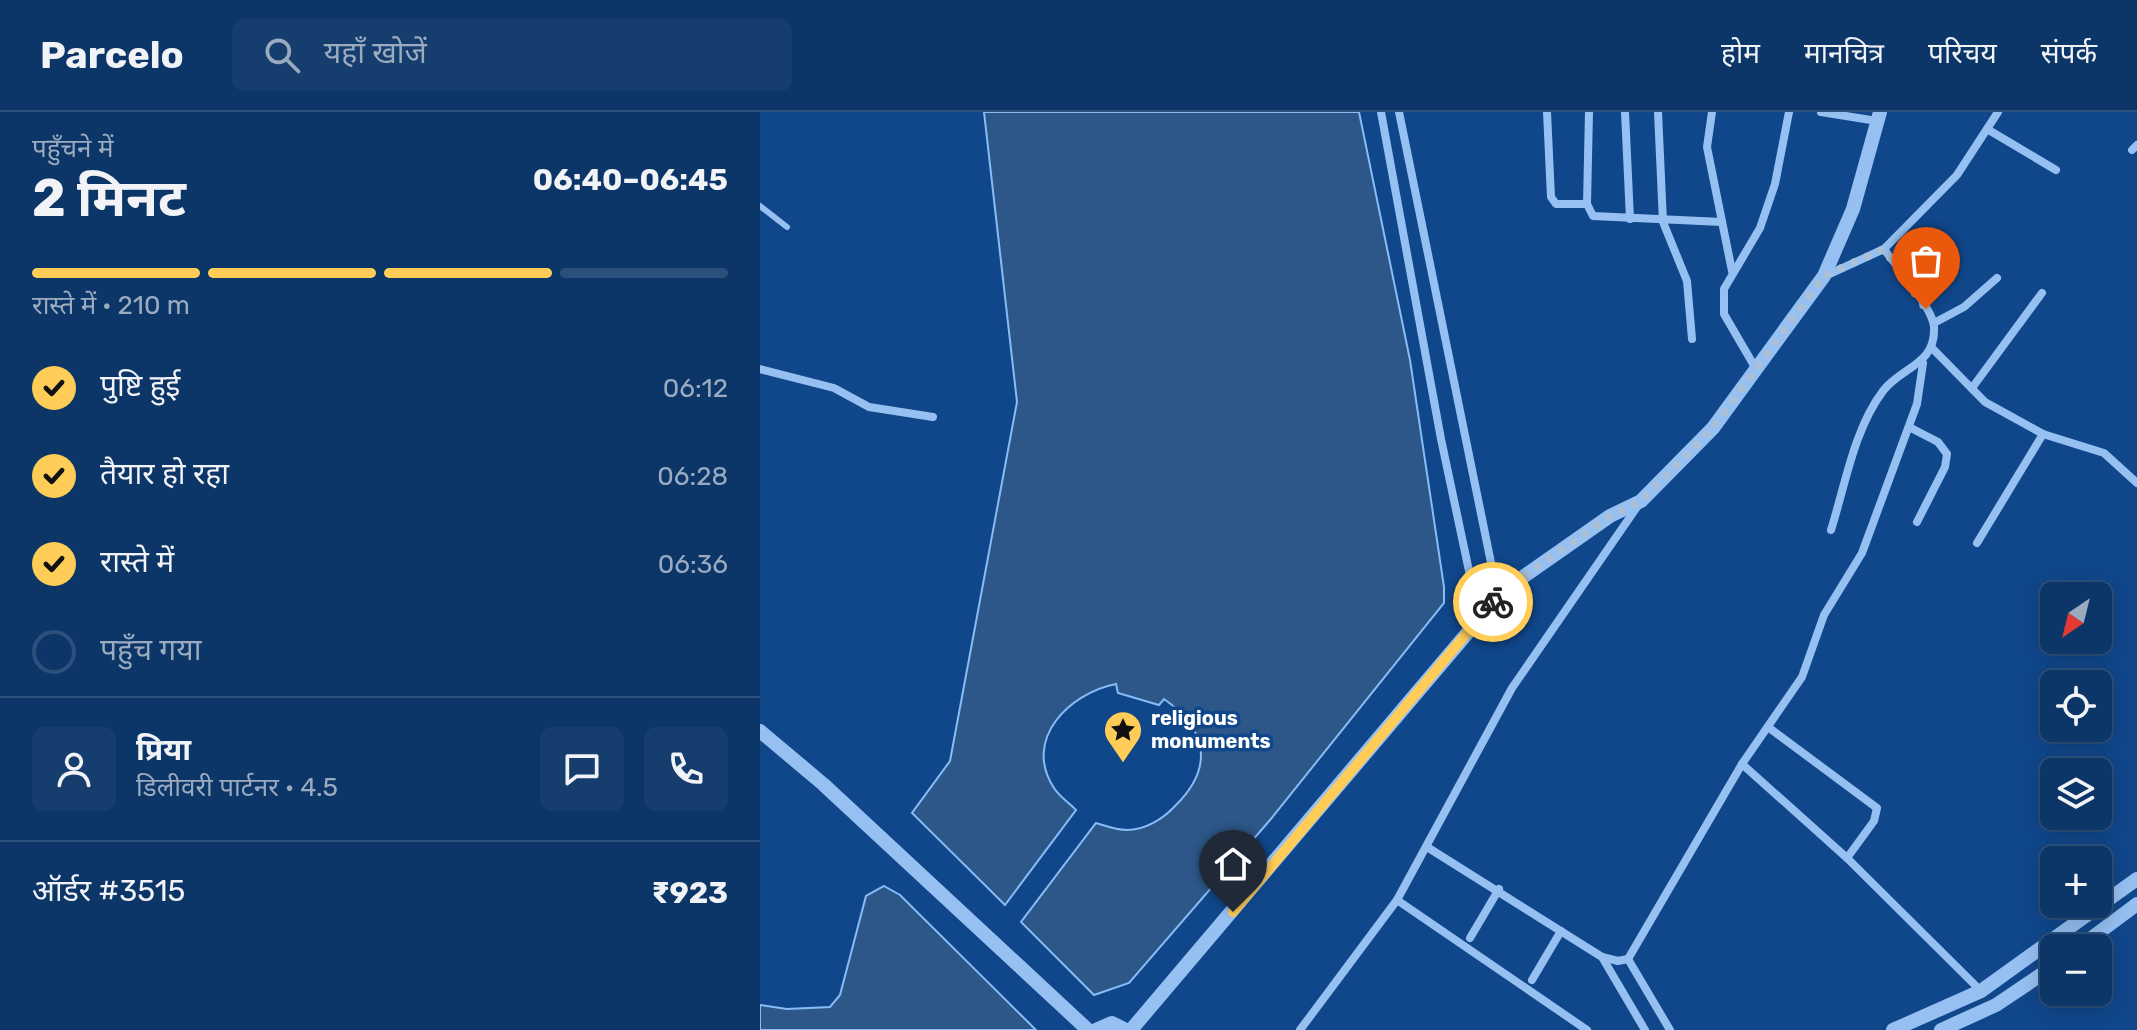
<!DOCTYPE html>
<html lang="hi">
<meta charset="utf-8">
<style>
body{margin:0;font-family:Rubik,"Noto Sans Devanagari",sans-serif;background:#153d6e;color:#f1f3f6;height:100vh;display:flex;flex-direction:column;font-size:30px;white-space:nowrap}
*{box-sizing:border-box;margin:0}
p{font-size:26px;color:#9aabc0}
.icon{flex:none;width:44px;height:44px;fill:none;stroke:currentColor;stroke-width:2;stroke-linecap:round;stroke-linejoin:round}
.map{position:relative;flex:1;overflow:hidden}
.panel{display:flex;flex-direction:column;background:#0c3568;width:760px}
.panel>*{flex:none}
.needle{width:52px;rotate:215deg}
.controls{position:absolute;left:1280px;top:470px;display:grid;gap:16px}
.controls a{display:grid;place-items:center;width:72px;height:72px;border-radius:12px;background:#0c3568;box-shadow:0 4px 20px #0003,0 0 0 2px #2c507c;font-size:40px}
.pin{position:absolute;display:grid;place-items:center;width:68px;height:68px;color:#fff;margin:-82px -34px;border-radius:50% 50% 50% 0;rotate:-45deg;box-shadow:0 0 8px #0007}
.pin .icon{rotate:45deg}
.courier{position:absolute;display:grid;place-items:center;width:80px;height:80px;margin:-40px;border:6px solid #ffcd57;border-radius:50%;background:#fff;color:#222;box-shadow:0 2px 10px #0007}
.head em{font-style:normal;font-weight:700}
.head div{display:flex;flex-direction:column-reverse}
.head{display:flex;align-items:center;justify-content:space-between;height:136px;padding:0 32px}
h1{font-size:52px;font-weight:700;line-height:60px}
.bar{display:grid;grid-template-columns:repeat(4,1fr);gap:12px 8px;align-content:center;height:96px;padding:0 32px}
.bar i{height:10px;border-radius:6px;background:#2c507c}
.bar .selected{background:#ffcd57}
.bar p{grid-column:span 4}
.line{display:flex;align-items:center;gap:20px;padding:0 32px;border-top:2px solid #2c507c}
.line div{flex:1}
.round{display:grid;place-items:center;flex:none;width:84px;height:84px;border-radius:12px;background:#153d6e}
ol{padding:0 32px;list-style:none}
li{display:flex;align-items:center;gap:24px;height:88px}
li p{margin-inline-start:auto}
li .icon{padding:8px;border-radius:50%;background:#ffcd57;color:#111;stroke-width:4}
li:last-child{color:#9aabc0}
li i{width:44px;height:44px;border:4px solid #2c507c;border-radius:50%}
header{display:flex;align-items:center;gap:48px;box-sizing:border-box;height:112px;padding:0 40px;background:#0c3568;border-bottom:2px solid #2c507c}
header strong{font-size:38px}
nav{display:flex;gap:44px;margin-inline-start:auto;font-size:28px}
.search{width:560px;height:72px;background:#153d6e;display:flex;align-items:center;gap:20px;box-sizing:border-box;padding:0 28px;border-radius:12px;color:#9aabc0;font-size:30px}
main{display:flex;flex:1;min-height:0}
.map>svg:first-child{display:block}
.water{fill:#2d5789;stroke:#87bcf6;stroke-width:2}
.lines{fill:none;stroke-linecap:round;stroke-linejoin:round}
.service{stroke:#96c0f2;stroke-width:6}
.minor{stroke:#96c0f2;stroke-width:8}
.tertiary{stroke:#96c0f2;stroke-width:14}
.done{stroke:#abbfd6;stroke-width:8;stroke-dasharray:0 14.4}
.route{stroke:#ffcd57;stroke-width:10}
.labels{text-anchor:middle;stroke-width:7;stroke-linejoin:round;paint-order:stroke}
.poi-label{font-size:20px;font-weight:bold;fill:#fff;stroke:#10478b;text-anchor:start}
</style>
<header>
<strong>Parcelo</strong>
<div class="search"><svg class="icon" aria-label="search" viewBox="0 0 24 24"><circle cx="10" cy="10" r="6"/><path d="M15 15l6 6"/></svg>यहाँ खोजें</div>
<nav><a>होम</a><a>मानचित्र</a><a>परिचय</a><a>संपर्क</a></nav>
</header>
<main>
<section class="panel">
<div class="head"><div><h1>2 मिनट</h1><p>पहुँचने में</p></div><em>06:40–06:45</em></div>
<div class="bar"><i class="selected"></i><i class="selected"></i><i class="selected"></i><i></i><p>रास्ते में · 210 m</p></div>
<ol>
<li><svg class="icon" aria-label="check" viewBox="0 0 24 24"><path d="M5 12l5 5 9-10"/></svg>पुष्टि हुई<p>06:12</p></li>
<li><svg class="icon" aria-label="check" viewBox="0 0 24 24"><path d="M5 12l5 5 9-10"/></svg>तैयार हो रहा<p>06:28</p></li>
<li><svg class="icon" aria-label="check" viewBox="0 0 24 24"><path d="M5 12l5 5 9-10"/></svg>रास्ते में<p>06:36</p></li>
<li><i></i>पहुँच गया</li>
</ol>
<div class="line" style="height:144px"><a class="round"><svg class="icon" aria-label="person" viewBox="0 0 24 24"><circle cx="12" cy="8" r="4"/><path d="M4 21q1-7 8-7t8 7"/></svg></a><div><b>प्रिया</b><p>डिलीवरी पार्टनर · 4.5</p></div><a class="round"><svg class="icon" aria-label="chat" viewBox="0 0 24 24"><path d="M4 5h16v11H9l-5 4z"/></svg></a><a class="round"><svg class="icon" aria-label="phone" viewBox="0 0 24 24"><path d="M5 4h4l2 5-3 2q2 4 5 5l2-3 5 2v4C11 20 4 13 5 4z"/></svg></a></div>
<div class="line" style="height:104px"><div>ऑर्डर #3515</div><b>₹923</b></div>
</section>
<div class="map">
<svg width="1377" height="918" viewBox="0 0 1377 918">
<rect width="100%" height="100%" fill="#10478b"/>
<g class="water">
<path d="M224,0H599L650,248L684,475V491L510,708L369,871L334,883L261,810L336,711C346,714 356,718 367,718C385,718 403,707 415,694C454,656 448,618 404,587L399,593L358,581L356,572C310,581 262,627 294,676C299,684 309,691 316,698L245,793L152,701L190,649L257,290Z"/>
<path d="M124,774L140,783L276,918H0V893L27,897L70,895L80,883L106,784Z"/>
</g>
<g class="lines">
<path class="service" d="M0,94L27,115"/>
<g class="minor">
<path d="M621,0L681,327L719,506"/>
<path d="M639,0L738,485"/>
<path d="M787,0L791,85L796,92H827"/>
<path d="M829,0L827,92L833,104L962,110"/>
<path d="M865,0L870,107"/>
<path d="M898,0L903,110L927,169L932,227"/>
<path d="M952,0L947,35L972,159"/>
<path d="M1061,0L1117,9"/>
<path d="M1227,17L1296,58"/>
<path d="M1372,38L1377,33"/>
<path d="M1065,164L1124,137L1197,63L1238,0"/>
<path d="M1174,211L1204,195L1237,166"/>
<path d="M1171,235L1225,290L1283,322L1344,341L1377,371"/>
<path d="M0,257L74,276L109,295L173,305"/>
<path d="M996,257L964,202V177L1000,116L1015,72L1029,0"/>
<path d="M1212,276L1282,181"/>
<path d="M1149,315L1178,330L1187,342L1185,355L1157,410"/>
<path d="M1071,418C1085,374 1094,317 1123,279C1141,255 1176,253 1174,215C1173,196 1136,154 1124,137"/>
<path d="M1217,431L1283,322"/>
<path d="M1008,615L1117,696L1114,709L1087,746"/>
<path d="M982,652L1087,746L1221,879"/>
<path d="M667,735L842,845L858,849L868,847L982,652L1042,565L1064,503L1102,441L1157,292L1163,251"/>
<path d="M637,788L827,918"/>
<path d="M710,826L739,777"/>
<path d="M842,845L885,918"/>
<path d="M868,847L910,918"/>
<path d="M772,868L801,819"/>
<path d="M540,918L637,788L752,576L879,392"/>
</g>
<g class="tertiary">
<path d="M0,619L63,672L328,918"/>
<path d="M1318,836L1377,792"/>
<path d="M336,918L352,911L366,918"/>
<path d="M371,918L743,479L850,404L881,389L953,316L1064,164L1093,97L1120,0"/>
<path d="M1133,918L1221,879L1377,767"/>
<path d="M1181,918L1236,893L1294,854"/>
</g>
</g>
<g class="lines">
<path class="done" d="M733,490L743,479L850,404L881,389L953,316L1064,164L1124,137L1166,197"/>
<path class="route" d="M473,800L733,490"/>
</g>
<defs>
<symbol id="sight-pin" viewBox="-11 -11 22 30"><path d="M0 17L-7.5 6A9.5 9.5 0 1 1 7.5 6Z" fill="#ffcd57" stroke="#10478b"/><path d="M0-6L1.8-2.2L6-1.7L2.9 1.2L3.7 5.4L0 3.3L-3.7 5.4L-2.9 1.2L-6-1.7L-1.8-2.2Z" fill="#111"/></symbol>
</defs>
<g fill-rule="evenodd">
<use href="#sight-pin" x="341" y="596" width="44" height="60"/>
</g>
<g class="labels">
<g class="poi-label">
<text x="391" y="613">religious<tspan x="391" dy="23">monuments</tspan></text>
</g>
</g>
</svg>
<div class="controls">
<a><svg class="needle" viewBox="-14 -14 28 28"><path d="M0-13l5 13h-10z" fill="#e53935"/><path d="M0 13l5-13h-10z" fill="#9aabc0"/></svg></a>
<a><svg class="icon" aria-label="locate" viewBox="0 0 24 24"><circle cx="12" cy="12" r="6"/><path d="M12 2v4M12 18v4M2 12h4M18 12h4"/></svg></a>
<a><svg class="icon" aria-label="layers" viewBox="0 0 24 24"><path d="M12 4l9 5-9 5-9-5zM3 14l9 5 9-5"/></svg></a>
<a>+</a>
<a>−</a>
</div>
<div class="pin" style="left:1166px;top:197px;background:#ea580c"><svg class="icon" aria-label="bag" viewBox="0 0 24 24"><path d="M5 8h14l-1 12H6zM9 8a3 3 0 0 1 6 0"/></svg></div>
<div class="pin" style="left:473px;top:800px;background:#1f2937"><svg class="icon" aria-label="home" viewBox="0 0 24 24"><path d="M3 11l9-7 9 7M6 9v11h12V9"/></svg></div>
<div class="courier" style="left:733px;top:490px"><svg class="icon" aria-label="bike" viewBox="0 0 24 24"><circle cx="6" cy="16" r="4"/><circle cx="18" cy="16" r="4"/><path d="M6 16l4-8h5l3 8M10 8l3 8H6M13 5h3"/></svg></div>
</div>
</main>
